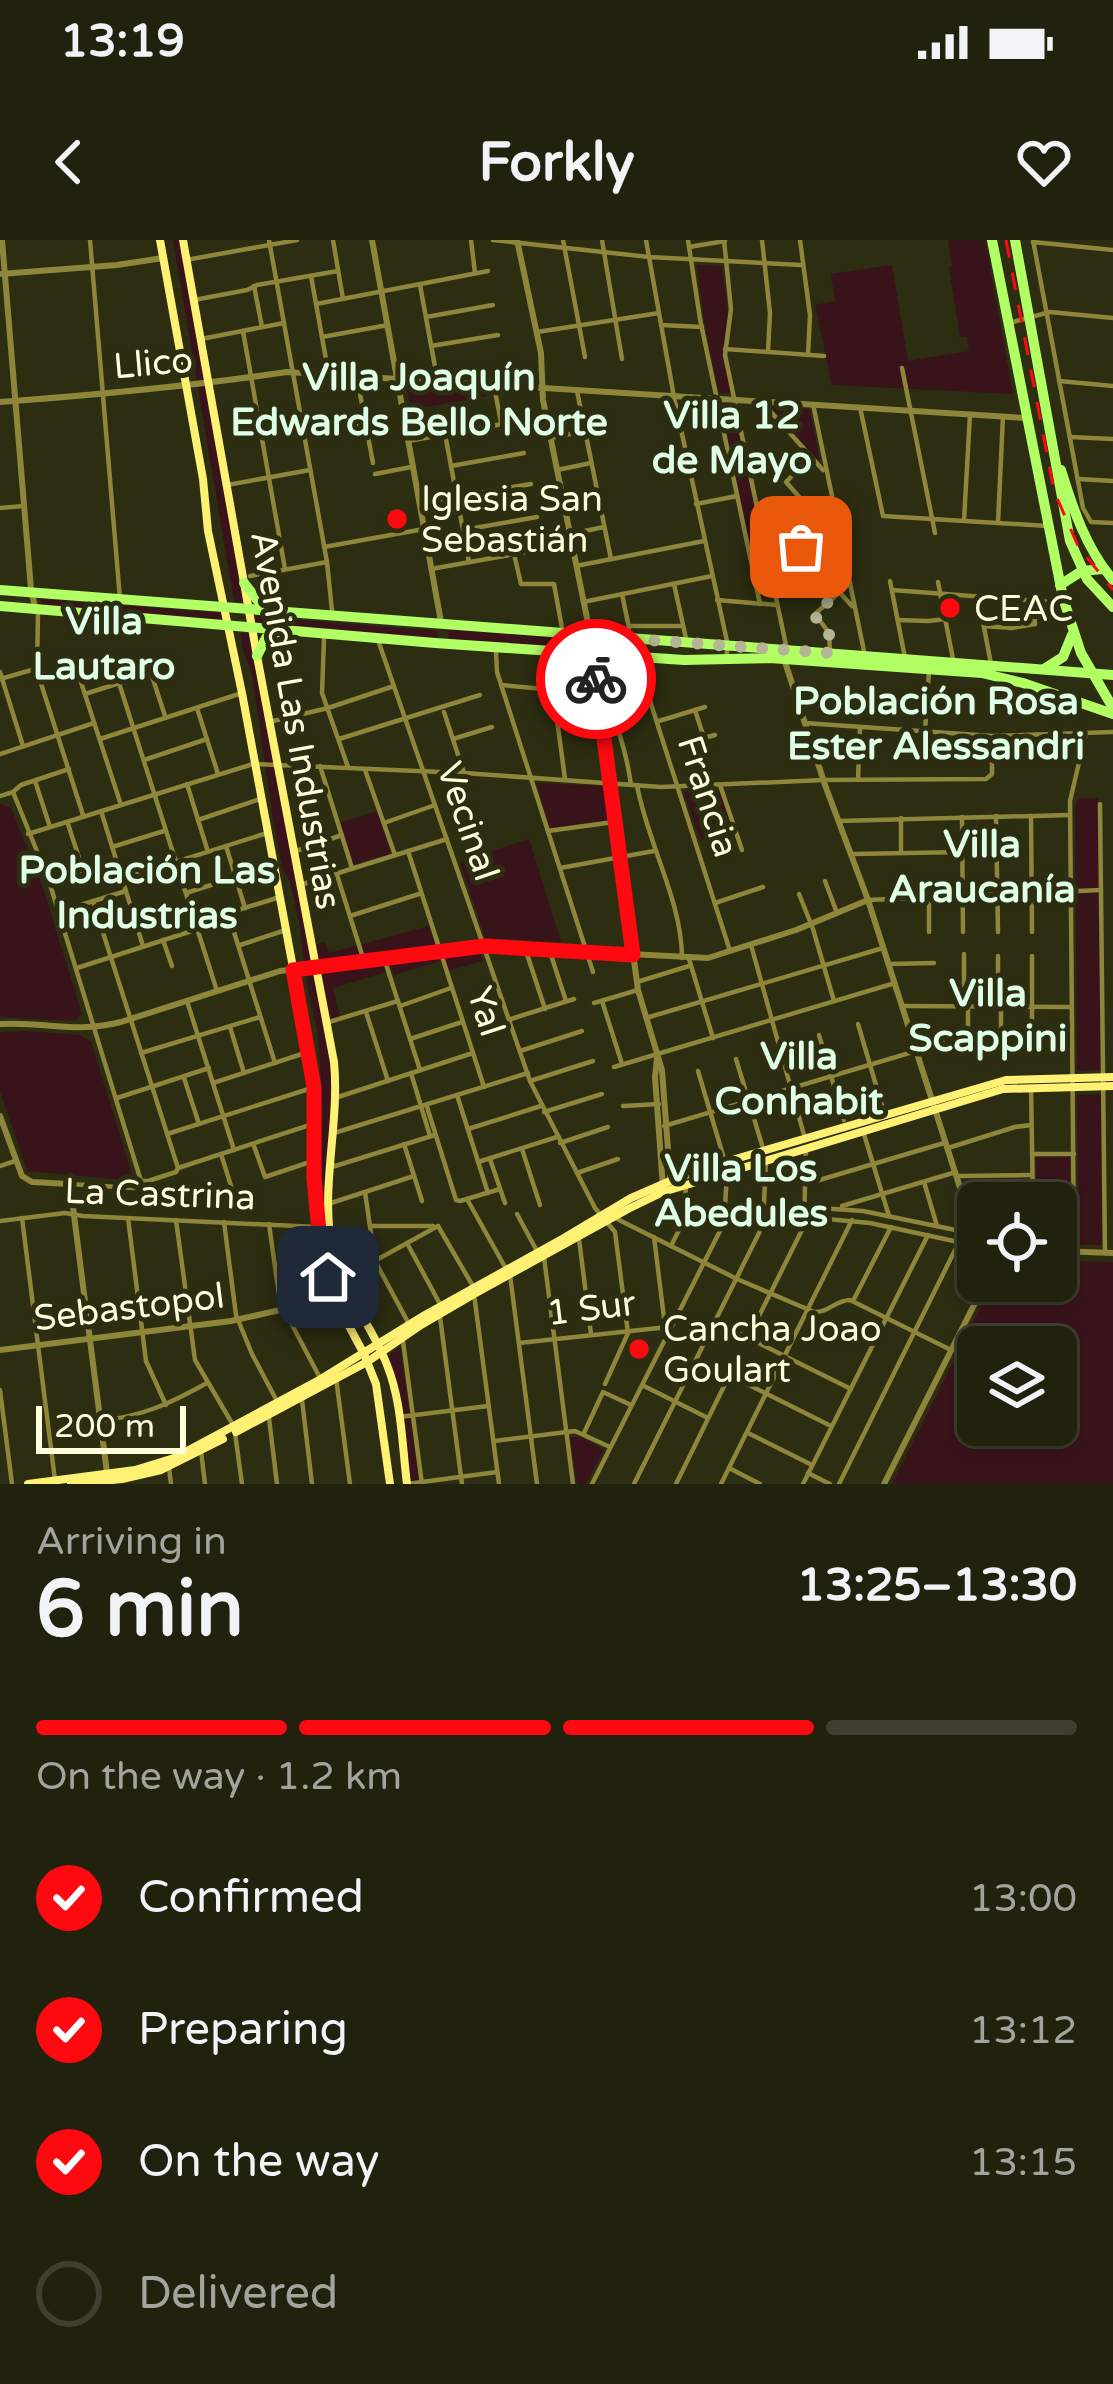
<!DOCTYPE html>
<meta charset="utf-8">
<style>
body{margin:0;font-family:"Varela Round",sans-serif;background:#2d2f1b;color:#f1f3f6;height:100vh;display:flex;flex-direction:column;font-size:45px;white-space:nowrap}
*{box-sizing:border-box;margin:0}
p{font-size:39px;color:#a2a49d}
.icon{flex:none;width:66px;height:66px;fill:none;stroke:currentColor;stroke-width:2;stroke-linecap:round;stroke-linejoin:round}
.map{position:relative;height:1244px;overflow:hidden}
.panel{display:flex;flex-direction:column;background:#21220d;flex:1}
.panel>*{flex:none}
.buttons{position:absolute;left:957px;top:942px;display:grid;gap:24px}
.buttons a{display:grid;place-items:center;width:120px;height:120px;border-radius:18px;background:#21220d;box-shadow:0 3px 9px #0004,0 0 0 3px #3e3f2e;font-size:60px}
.scale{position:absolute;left:36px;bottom:30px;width:150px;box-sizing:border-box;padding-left:12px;border:6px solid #fffedd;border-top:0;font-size:33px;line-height:42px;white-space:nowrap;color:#fffedd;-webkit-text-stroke:9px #2c2d11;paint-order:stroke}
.pin{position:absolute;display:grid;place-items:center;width:102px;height:102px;color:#fff;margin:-51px;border-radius:24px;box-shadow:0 6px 18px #0006}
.courier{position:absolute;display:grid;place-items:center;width:120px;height:120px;margin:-60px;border:9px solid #ff0910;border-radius:50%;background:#fff;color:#222;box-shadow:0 3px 15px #0007}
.headline em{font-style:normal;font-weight:700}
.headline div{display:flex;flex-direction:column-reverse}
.headline{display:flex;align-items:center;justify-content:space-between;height:204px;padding:0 36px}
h1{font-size:78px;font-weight:700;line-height:90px}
.bar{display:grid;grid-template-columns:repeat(4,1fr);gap:18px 12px;align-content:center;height:144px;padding:0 36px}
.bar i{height:15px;border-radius:9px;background:#3e3f2e}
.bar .current{background:#ff0910}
.bar p{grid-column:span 4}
ol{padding:0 36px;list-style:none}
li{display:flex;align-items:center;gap:36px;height:132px}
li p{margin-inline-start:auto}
li .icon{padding:12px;border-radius:50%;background:#ff0910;color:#fff;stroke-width:4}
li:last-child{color:#a2a49d}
li i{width:66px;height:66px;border:6px solid #3e3f2e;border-radius:50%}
.status{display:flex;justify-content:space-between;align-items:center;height:84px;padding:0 60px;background:#21220d;direction:ltr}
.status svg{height:33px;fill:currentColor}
header{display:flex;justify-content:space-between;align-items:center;height:156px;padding:0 36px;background:#21220d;font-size:54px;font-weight:700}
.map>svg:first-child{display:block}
.green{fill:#381319;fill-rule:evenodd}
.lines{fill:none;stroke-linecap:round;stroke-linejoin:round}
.minor{stroke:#8e863a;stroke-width:4.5}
.tertiary{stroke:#8e863a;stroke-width:6}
.secondary{stroke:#fff174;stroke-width:8}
.primary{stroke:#b2ff64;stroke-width:10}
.rail{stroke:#ff0910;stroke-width:3;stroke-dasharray:18 15;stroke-linecap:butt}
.done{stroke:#b5b596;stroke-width:12;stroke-dasharray:0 21.6}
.route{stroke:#ff0910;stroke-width:15}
.poi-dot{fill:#ff0910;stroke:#2c2d11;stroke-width:4.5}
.labels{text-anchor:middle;stroke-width:10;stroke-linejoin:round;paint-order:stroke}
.street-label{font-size:36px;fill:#fffedd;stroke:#2c2d11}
.poi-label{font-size:36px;fill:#fffedd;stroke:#2c2d11;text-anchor:start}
.neighbourhood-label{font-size:39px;font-weight:bold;fill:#dfffe6;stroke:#2c2d11}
</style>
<div class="status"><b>13:19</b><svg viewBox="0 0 49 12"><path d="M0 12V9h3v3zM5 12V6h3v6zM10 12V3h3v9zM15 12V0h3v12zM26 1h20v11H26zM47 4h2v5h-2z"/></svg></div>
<header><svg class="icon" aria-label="back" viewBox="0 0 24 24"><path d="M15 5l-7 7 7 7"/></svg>Forkly<svg class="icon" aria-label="heart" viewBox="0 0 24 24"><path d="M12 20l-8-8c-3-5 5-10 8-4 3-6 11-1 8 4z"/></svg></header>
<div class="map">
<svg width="1113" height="1244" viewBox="0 0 1113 1244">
<rect width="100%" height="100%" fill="#2c2d11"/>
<g class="green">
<path d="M173,0H180L245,362L234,361Z"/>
<path d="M948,0H985L1013,154L832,145L815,65L835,61L831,34L892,25L908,121L969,111L967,97H960L949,28L952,26Z"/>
<path d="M697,25L722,26L728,72L723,109L733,153H719L705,87Z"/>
<path d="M406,145L489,152L490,155L411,170Z"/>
<path d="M721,167H735L774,351L761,355Z"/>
<path d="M771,167L810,169L820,221L815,217Z"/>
<path d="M40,359L223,373L224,382L42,369Z"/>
<path d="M255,376L437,391L438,396L436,400L256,386Z"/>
<path d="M449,389L580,399L582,410L448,401Z"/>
<path d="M241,393H251L332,826L333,844L326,948L323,944L321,919L323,871L318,795L308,749L299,681L290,642L283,631L274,585L252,434L243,410Z"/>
<path d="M536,543L604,546L609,580L550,588Z"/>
<path d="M720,550L733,591L700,600L683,551Z"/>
<path d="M1079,558H1098L1101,830L1077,831L1075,566Z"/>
<path d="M0,563L11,568L43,648L82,774L75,781L0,777Z"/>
<path d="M377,571L391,613L353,625L339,583Z"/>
<path d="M529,599L561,702L485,698L460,622Z"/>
<path d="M429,686L436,708L319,721L316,704L325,702L329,713Z"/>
<path d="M479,709L483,721L444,732L440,721L394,735L389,722Z"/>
<path d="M383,723L386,732L333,748L340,777L331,780L321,729Z"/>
<path d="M25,791L80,795L91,802L132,934L126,940L27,931L0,851V792Z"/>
<path d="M1101,854L1102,1005H1079L1077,855Z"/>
<path d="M1070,916V950H1036V917Z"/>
<path d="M1056,1021L1113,1022V1244H892L987,1054L1000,1058H1047L1048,1041H1056ZM978,1107H1056V1185H978Z"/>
<path d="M400,1106L420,1244H410L397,1145L389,1118L390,1114Z"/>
<path d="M570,1197H581L604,1210L586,1244H577Z"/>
</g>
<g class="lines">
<g class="minor">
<path d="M90,0L120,359"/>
<path d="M269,0L327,322L332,371"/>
<path d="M333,0L343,59"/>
<path d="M471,0L475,33"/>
<path d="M493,0L649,17L801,25"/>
<path d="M563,0L585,117"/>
<path d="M602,0L622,119"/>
<path d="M646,0L674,157L728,406L726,418"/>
<path d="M688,0L700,79L760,364"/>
<path d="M724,0L731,69L725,115L787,410"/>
<path d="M762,0L770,73L768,112"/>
<path d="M800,0L810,75L808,115"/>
<path d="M1033,0L1083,268L1091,282L1113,283"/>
<path d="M1033,2L1113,10"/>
<path d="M689,7L725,1"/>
<path d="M186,20L297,0"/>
<path d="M311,36L329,136"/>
<path d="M420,45L438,143"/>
<path d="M254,46L262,87"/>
<path d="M194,60L247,50L257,45L338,31"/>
<path d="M316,64L488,31"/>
<path d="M426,77L493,65"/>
<path d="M1013,82L1050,72L1113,78"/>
<path d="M661,85L702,87"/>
<path d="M243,91L285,329"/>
<path d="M537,92L659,73"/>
<path d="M322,97L388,85"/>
<path d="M201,99L284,83"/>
<path d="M431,106L498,95"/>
<path d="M725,109L824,116"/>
<path d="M902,128L935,293"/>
<path d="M357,138L373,223"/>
<path d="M1059,141L1113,146"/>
<path d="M494,146L501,182"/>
<path d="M577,151L611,319"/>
<path d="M762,162L823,230"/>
<path d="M813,164L865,416"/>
<path d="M860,167L883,276L1048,286"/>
<path d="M304,194L363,183"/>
<path d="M445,194L469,322"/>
<path d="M1070,197L1113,199"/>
<path d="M550,198L585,191"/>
<path d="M408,201L519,181"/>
<path d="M811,217L786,242L838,301"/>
<path d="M451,226L524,213"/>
<path d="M557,230L591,223"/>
<path d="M375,234L411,227"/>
<path d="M1078,239L1113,241"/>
<path d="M227,245L310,230"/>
<path d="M563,262L597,254"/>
<path d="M419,263L531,244"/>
<path d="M696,264L737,256"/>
<path d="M0,268L24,266"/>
<path d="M964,281L970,174"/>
<path d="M998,283L1003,176"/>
<path d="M823,287L800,309L852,366"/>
<path d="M463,290L537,277"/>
<path d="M570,294L604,287"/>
<path d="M324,307L424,289"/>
<path d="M514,314L521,344H554L562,388"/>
<path d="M576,326L704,301"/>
<path d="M431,329L543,309"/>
<path d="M250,336L327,322"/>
<path d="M890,341L905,418"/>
<path d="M938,342L953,419"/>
<path d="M674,344L687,403"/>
<path d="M892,350L1051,362L1063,358"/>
<path d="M622,354L629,388"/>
<path d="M978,356L991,424"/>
<path d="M717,360L777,365"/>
<path d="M583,362L712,336"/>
<path d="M38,372L37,431L83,575"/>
<path d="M898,380L929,381L945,379"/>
<path d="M629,386H683"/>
<path d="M984,386L1012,388L1035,384L1034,374L1039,361"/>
<path d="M324,399L322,453L348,527"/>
<path d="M378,400L530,841L595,968L615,992L628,1093L605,1144"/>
<path d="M496,411L497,432L593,732"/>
<path d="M830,412L829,393L815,374L850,343"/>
<path d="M642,419L643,439L730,711"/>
<path d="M0,432L23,506"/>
<path d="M0,439L35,429"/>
<path d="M40,440L77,430L121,565"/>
<path d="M119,443L217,751"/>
<path d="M501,445L600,454C617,477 627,516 631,545"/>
<path d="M553,450L565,539"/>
<path d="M85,454L151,433L165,476"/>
<path d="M197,468L218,534"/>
<path d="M695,470L704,498"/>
<path d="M444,472L464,533"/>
<path d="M659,481L705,467"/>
<path d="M269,482L328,468L394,446"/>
<path d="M805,483L992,496L1113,492"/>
<path d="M925,491L929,431"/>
<path d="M100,499L242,453"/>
<path d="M339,499L480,455"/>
<path d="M453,499L492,487"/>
<path d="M693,501L715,495"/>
<path d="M0,514L94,483"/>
<path d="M144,520L207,499"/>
<path d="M320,526L352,628"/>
<path d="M365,530L395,615"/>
<path d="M858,540L860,487"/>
<path d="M35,541L50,587"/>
<path d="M187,544L208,612"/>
<path d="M637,545C647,602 682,661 682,718"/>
<path d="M720,545L742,610"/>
<path d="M13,552L49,641L141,941"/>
<path d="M0,556L13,552L21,545L69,529"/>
<path d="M1100,564L1105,1012"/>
<path d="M101,571L143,706"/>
<path d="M996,576L998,692"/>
<path d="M1031,576L1032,692"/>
<path d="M962,577L963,692"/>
<path d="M901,578V613"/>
<path d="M198,580L260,559"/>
<path d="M838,581L1070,575"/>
<path d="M384,583L435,565"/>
<path d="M68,584L83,630"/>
<path d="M548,591L614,582"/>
<path d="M28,594L253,524L464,533L661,547L824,540L986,539L992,534V496"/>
<path d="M226,606L245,668"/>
<path d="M112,607L164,591"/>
<path d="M296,611L342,595"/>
<path d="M408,611L484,847"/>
<path d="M854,614L962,612"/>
<path d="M560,628L654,611"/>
<path d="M337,635L364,721"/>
<path d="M122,639L267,593"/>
<path d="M49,641L116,619"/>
<path d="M825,641L837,673"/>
<path d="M303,644L447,599"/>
<path d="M186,653L236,637"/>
<path d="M799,654L813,689L834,761"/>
<path d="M929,657V692"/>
<path d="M868,660L1101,650"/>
<path d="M93,661L178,928"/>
<path d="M715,663L763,647"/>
<path d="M58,672L126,651"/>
<path d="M228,673L275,823"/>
<path d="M350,676L419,654"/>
<path d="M196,683L280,657"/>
<path d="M163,700L172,726"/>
<path d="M240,705L286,690"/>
<path d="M751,705L804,895"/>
<path d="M549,709L566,761"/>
<path d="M526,711L545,769"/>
<path d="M964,714V766"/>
<path d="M998,716V766"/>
<path d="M1032,716V799"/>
<path d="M384,718L420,830"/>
<path d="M689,719L713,798"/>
<path d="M889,724L934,723"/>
<path d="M77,728L198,689"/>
<path d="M637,742L689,726"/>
<path d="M187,761L234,910"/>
<path d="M602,761L622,824"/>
<path d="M594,763L638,750"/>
<path d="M400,766L451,748"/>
<path d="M904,766L1072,767"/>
<path d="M968,766V800"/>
<path d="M366,772L388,841"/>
<path d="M646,778L883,708"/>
<path d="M511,779L574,759"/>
<path d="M329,782L398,761"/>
<path d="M858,784L883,869"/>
<path d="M230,787L244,833"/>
<path d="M819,795L844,880"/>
<path d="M410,799L462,782"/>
<path d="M1001,800V766"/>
<path d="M520,811L582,791"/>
<path d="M141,813L260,777"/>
<path d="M736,819L762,905"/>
<path d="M614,827L895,743"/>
<path d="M698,831L725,922"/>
<path d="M411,833L430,896"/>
<path d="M184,838L199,884"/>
<path d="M530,841L593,821"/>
<path d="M213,843L308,812"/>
<path d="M1031,847L1033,963"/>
<path d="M457,855L488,953"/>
<path d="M117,858L209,828"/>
<path d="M335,858L473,813"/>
<path d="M623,866L659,864"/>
<path d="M427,867L456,960L460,961L500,949"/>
<path d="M544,872L602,854"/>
<path d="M664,886L943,803"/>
<path d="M468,889L541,866"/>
<path d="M863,891L889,976"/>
<path d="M334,893L528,833"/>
<path d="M167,894L315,847"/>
<path d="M560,903L608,887"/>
<path d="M404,904L422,961"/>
<path d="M254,906L265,937L313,921"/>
<path d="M948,908L1015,887L1031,885"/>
<path d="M522,909L540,965"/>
<path d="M221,914L232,949"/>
<path d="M1032,914H1074"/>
<path d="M490,919L505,963"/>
<path d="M478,922L557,897"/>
<path d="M0,926L15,921"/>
<path d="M332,927L435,895"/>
<path d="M577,933L618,919"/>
<path d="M958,936L1030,935"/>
<path d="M924,942L937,986"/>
<path d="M70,944L134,948L141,941H148L176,932L178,928L313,884"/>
<path d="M806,944L944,903"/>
<path d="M365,952L375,1021L409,1084"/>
<path d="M1033,953H1074"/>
<path d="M467,959L505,1027"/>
<path d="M328,964L414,936"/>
<path d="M842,966L956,932"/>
<path d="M805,967L863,971L975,994"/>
<path d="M517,974L538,1013"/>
<path d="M613,977L737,1039L814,1072C828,1073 836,1060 850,1060L949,1109"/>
<path d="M805,977L870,983L977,1006"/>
<path d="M22,978L55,1240"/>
<path d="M128,978L146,1121L166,1165"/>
<path d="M176,980L195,1120L233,1185"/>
<path d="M0,981L65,973L83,976L317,987"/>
<path d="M224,982L236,1075L252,1114L278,1163"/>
<path d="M269,984L280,1062L319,1136"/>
<path d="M372,986H433"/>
<path d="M438,986L474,1048"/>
<path d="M654,997L665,1086"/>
<path d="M579,999L591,1094"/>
<path d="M407,1003L441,1066"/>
<path d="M671,1006L684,980L686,945"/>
<path d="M333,1010L372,1004"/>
<path d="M1074,1011L1070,561L1086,493"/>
<path d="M544,1017L573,1244"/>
<path d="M510,1035L537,1244"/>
<path d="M342,1039L438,986"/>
<path d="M474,1054L499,1244"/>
<path d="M853,1061L891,987"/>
<path d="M440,1077L462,1244"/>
<path d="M716,1082L851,1149"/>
<path d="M748,1098L804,986L806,907"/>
<path d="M403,1101L422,1244"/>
<path d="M519,1103L668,1087"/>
<path d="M697,1119L831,1186"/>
<path d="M336,1138L350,1244"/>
<path d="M644,1146L708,1178"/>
<path d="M0,1150L12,1244"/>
<path d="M302,1160L312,1244"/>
<path d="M399,1177L488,1166"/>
<path d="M269,1178L277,1244"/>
<path d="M100,1181C143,1176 169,1164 207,1143"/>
<path d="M235,1193L242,1244"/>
<path d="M584,1193L603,1152L631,1165"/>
<path d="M748,1193L812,1225"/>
<path d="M494,1201L575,1191L610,1207"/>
<path d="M201,1211L205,1244"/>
<path d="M169,1228L171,1244"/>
<path d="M729,1228L760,1244"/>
<path d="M808,1233L830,1244"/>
<path d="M407,1244L497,1232"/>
<path d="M592,1244L724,983L727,934"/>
<path d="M634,1244L763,985L766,920"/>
<path d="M676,1244L729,1136"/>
<path d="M721,1244L852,980"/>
<path d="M803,1244L928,995"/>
<path d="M839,1244L959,1002"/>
</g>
<g class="tertiary">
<path d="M2,0L31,349L35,367"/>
<path d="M372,0L441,382"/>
<path d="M517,0L541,113L543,160L589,388L638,750L662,830L671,949"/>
<path d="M0,34L117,25L163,18"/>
<path d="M0,162C96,155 192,146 287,132L1025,178"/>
<path d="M785,422L825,545L868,660L978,1004"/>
<path d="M0,784C44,781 73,794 121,782L280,731L476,706L708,718L796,690L868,660"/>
<path d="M657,818L655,837L663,948"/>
<path d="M0,876L22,936L32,942L70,944L107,1233"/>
<path d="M968,960L978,990"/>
<path d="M1056,1011L1113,1013"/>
<path d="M0,1110L231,1081L334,1058"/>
<path d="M884,1244L986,1041"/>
</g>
<g class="secondary">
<path d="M160,0L203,239L208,291L242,453L312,830L315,856L314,929L321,1011L334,1058L364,1114L376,1144L390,1244"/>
<path d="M183,0L257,416L334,822C340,884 320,947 332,1008C341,1052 372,1084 387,1125C402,1162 402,1205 407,1244"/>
<path d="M236,1192L367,1122L421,1085L474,1054L628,969L663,952L1003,849L1113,846"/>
<path d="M28,1244L135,1230L174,1218L321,1139L425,1075L564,998L631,958L677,938L725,922L1006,840L1113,837"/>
<path d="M71,1244L122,1239L161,1230L223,1199"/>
</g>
<g class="primary">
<path d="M992,0L1063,358L1081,413L1113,468"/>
<path d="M1015,0L1070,301L1087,339L1113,367"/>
<path d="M1061,230C1073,269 1086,308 1113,340"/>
<path d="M244,343L258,361L272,371"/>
<path d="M1060,345L1082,331L1103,329"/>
<path d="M0,350L1113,435"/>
<path d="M0,366L435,403L684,420L770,418L982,433L1023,443L1113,474"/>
<path d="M257,416L266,398L277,392"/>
<path d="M1044,429L1063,417L1072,395"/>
</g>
<path class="rail" d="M1006,0L1054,251L1078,306L1113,350"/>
</g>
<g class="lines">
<path class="done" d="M596,439L590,396L830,413L829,393L814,375L839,352L800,310L801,307"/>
<path class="route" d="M328,1037L320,1002L314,938V847L293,730L484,706L633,715L596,439"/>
</g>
<g class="poi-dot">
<circle cx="397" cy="279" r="12"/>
<circle cx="950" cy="368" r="12"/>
<circle cx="639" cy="1109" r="12"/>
</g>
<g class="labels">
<g class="street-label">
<text transform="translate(153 122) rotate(-5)" y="13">Llico</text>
<text transform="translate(297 480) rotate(80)" y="13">Avenida Las Industrias</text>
<text transform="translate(709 556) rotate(72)" y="13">Francia</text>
<text transform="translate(469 581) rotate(71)" y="13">Vecinal</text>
<text transform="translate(487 771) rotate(72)" y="13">Yal</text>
<text transform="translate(160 953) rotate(2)" y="13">La Castrina</text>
<text transform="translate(129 1066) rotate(-7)" y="13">Sebastopol</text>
<text transform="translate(591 1067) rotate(-7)" y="13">1 Sur</text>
</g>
<g class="poi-label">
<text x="421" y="271">Iglesia San<tspan x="421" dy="41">Sebastián</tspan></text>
<text x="974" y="381">CEAC</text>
<text x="663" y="1101">Cancha Joao<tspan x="663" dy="41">Goulart</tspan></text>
</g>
<g class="neighbourhood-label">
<text x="419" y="150">Villa Joaquín<tspan x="419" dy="45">Edwards Bello Norte</tspan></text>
<text x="732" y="188">Villa 12<tspan x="732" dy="45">de Mayo</tspan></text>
<text x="104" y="394">Villa<tspan x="104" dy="45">Lautaro</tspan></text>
<text x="936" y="474">Población Rosa<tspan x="936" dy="45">Ester Alessandri</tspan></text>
<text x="982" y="617">Villa<tspan x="982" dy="45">Araucanía</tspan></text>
<text x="147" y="643">Población Las<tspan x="147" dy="45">Industrias</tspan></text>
<text x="988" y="766">Villa<tspan x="988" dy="45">Scappini</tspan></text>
<text x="799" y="829">Villa<tspan x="799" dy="45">Conhabit</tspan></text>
<text x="741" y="941">Villa Los<tspan x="741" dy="45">Abedules</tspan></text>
</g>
</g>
</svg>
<div class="buttons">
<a><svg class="icon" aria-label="locate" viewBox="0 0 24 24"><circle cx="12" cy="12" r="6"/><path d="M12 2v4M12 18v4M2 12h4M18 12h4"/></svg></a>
<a><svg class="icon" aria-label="layers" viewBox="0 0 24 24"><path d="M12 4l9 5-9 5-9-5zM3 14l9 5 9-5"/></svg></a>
</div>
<div class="scale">200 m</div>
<div class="pin" style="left:801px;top:307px;background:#ea580c"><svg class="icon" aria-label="bag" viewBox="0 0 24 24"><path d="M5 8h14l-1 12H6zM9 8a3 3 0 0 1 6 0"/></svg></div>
<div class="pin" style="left:328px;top:1037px;background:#1f2937"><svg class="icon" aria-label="home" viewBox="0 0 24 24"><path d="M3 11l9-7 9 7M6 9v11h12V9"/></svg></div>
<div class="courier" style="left:596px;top:439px"><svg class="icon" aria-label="bike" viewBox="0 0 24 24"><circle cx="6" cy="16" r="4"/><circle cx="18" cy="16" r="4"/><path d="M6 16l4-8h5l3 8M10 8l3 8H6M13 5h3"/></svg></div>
</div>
<section class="panel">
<div class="headline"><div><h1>6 min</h1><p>Arriving in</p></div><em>13:25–13:30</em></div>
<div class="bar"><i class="current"></i><i class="current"></i><i class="current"></i><i></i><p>On the way · 1.2 km</p></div>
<ol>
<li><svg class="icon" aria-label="check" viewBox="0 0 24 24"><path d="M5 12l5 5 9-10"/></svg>Confirmed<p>13:00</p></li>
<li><svg class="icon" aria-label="check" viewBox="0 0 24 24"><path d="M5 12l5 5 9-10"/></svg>Preparing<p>13:12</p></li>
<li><svg class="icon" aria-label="check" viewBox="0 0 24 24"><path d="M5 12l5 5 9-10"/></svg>On the way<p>13:15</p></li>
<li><i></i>Delivered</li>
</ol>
</section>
